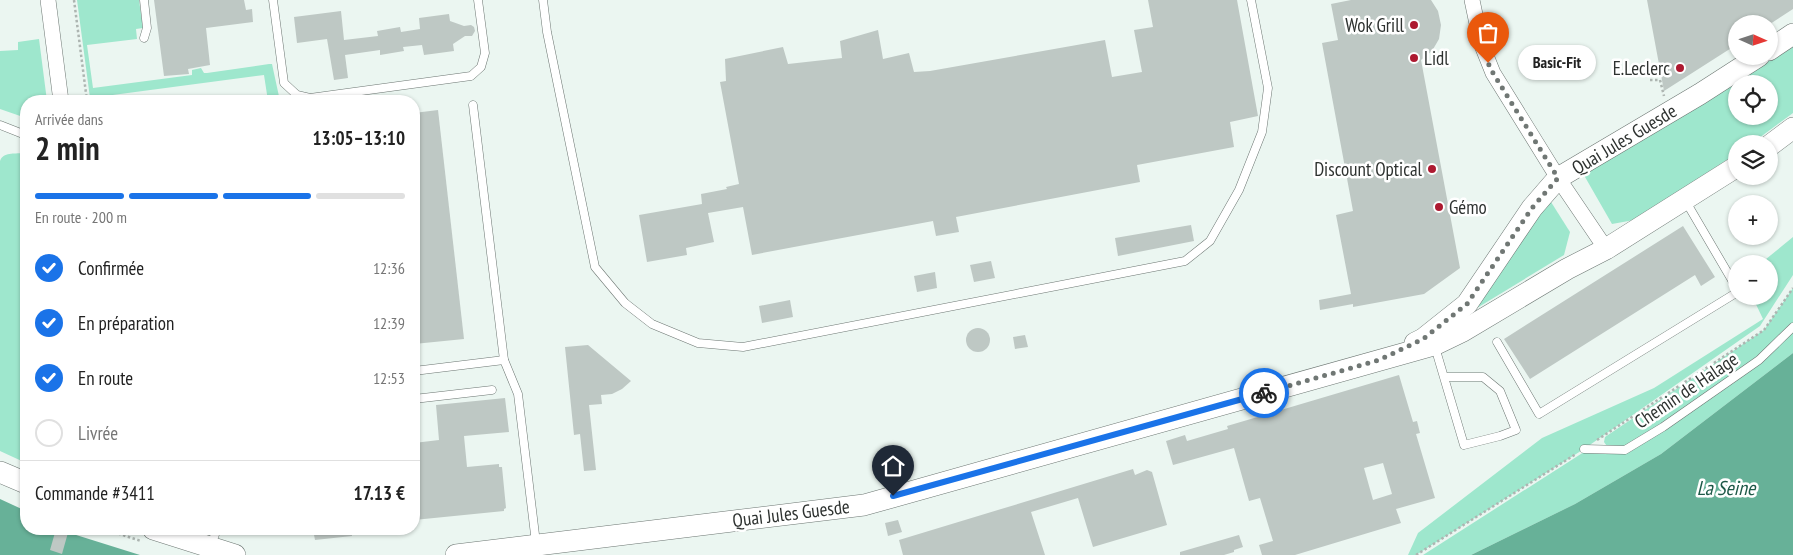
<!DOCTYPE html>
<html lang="fr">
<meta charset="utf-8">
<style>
body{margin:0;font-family:"PT Sans Narrow",sans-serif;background:#f6f6f6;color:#222;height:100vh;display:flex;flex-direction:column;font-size:19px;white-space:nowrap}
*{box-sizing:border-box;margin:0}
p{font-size:16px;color:#767676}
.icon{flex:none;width:28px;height:28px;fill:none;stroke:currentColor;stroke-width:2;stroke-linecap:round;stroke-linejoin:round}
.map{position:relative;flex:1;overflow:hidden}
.details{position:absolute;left:20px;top:95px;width:400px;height:440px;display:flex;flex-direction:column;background:#fff;border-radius:20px;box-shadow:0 1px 4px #0004}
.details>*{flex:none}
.needle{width:32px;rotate:93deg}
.tools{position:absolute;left:1728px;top:15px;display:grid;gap:10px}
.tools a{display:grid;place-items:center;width:50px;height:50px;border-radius:50%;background:#fff;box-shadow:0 1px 4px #0004;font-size:25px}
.pin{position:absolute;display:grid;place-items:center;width:42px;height:42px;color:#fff;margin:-51px -21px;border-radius:50% 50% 50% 0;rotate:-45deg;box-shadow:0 0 5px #0007}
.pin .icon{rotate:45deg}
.courier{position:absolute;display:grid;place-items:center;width:50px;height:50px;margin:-25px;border:4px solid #1a73e8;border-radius:50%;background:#fff;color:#222;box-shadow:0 1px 6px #0007}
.bubble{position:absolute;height:35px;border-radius:18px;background:#fff;box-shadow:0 1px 4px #0004;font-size:16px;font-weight:800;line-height:35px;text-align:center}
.overview em{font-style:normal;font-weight:800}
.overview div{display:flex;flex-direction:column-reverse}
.overview{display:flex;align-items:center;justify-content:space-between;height:85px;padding:0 15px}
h1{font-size:32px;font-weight:800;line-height:38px}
.bar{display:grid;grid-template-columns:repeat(4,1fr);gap:8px 5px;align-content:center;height:60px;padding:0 15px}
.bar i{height:6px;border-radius:4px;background:#e0e0e0}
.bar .on{background:#1a73e8}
.bar p{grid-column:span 4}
.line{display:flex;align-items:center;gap:12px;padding:0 15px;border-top:1px solid #e0e0e0}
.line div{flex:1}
ol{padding:0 15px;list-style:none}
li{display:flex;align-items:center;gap:15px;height:55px}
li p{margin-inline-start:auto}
li .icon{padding:5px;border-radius:50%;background:#1a73e8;color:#fff;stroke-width:4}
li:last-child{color:#767676}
li i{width:28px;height:28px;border:2px solid #e0e0e0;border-radius:50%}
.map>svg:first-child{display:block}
.green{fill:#9ee7cd;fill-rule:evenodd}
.water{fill:#67b198}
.building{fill:#bec8c4;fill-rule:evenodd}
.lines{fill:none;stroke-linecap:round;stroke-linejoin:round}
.lane-casing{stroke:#6c7672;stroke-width:9}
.street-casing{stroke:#6c7672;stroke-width:16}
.secondary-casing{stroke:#6c7672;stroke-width:22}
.path{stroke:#adb5b1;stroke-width:2.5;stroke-dasharray:2.5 2.5;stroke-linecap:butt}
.lane{stroke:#fff;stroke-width:8}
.street{stroke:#fff;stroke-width:15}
.secondary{stroke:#fff;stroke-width:21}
.done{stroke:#707774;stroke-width:5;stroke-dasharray:0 9}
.route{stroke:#1a73e8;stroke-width:6}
.poi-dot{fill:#ad1930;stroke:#fff;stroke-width:2}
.labels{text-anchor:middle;stroke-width:5;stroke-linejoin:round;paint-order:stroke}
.poi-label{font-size:19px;fill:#2e3230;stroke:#fff;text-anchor:end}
.street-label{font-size:19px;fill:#2e3230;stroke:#fff}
.water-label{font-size:20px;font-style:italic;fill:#1e5948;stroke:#fff}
</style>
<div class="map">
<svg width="1793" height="555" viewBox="0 0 1793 555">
<rect width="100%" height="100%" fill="#ebf6f1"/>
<g class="green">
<path d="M77,0H139L143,28L136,29L137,39L87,45L93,88L192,75V70L201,68L204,73H207L269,64H272L280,101H268L264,75L90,98Z"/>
<path d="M39,39L47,101H26V118L0,109V51L18,50V42Z"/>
<path d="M1793,42V113L1751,144H1736V154L1634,220L1612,224L1581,170ZM1736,84H1769V116H1736Z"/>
<path d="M22,153L24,162L26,164V463L0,451V161C3,152 15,154 22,153Z"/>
<path d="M1551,202L1570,232L1564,255L1472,311L1546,206Z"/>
<path d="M1793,237V275L1760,326L1584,449L1416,555H1408L1418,533L1542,438L1654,388L1763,319L1752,296H1769V264H1760Z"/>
<path d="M1793,288V327L1759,360L1628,448L1657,434L1764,360L1793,330V353L1661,454L1575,504L1471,555H1423L1584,452L1612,454L1624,450L1609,449L1604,442L1605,437L1764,330Z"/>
</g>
<g class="water">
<path d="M1793,353V555H1471L1575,504L1661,454Z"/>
<path d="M0,499L26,511V529H57L140,555H0Z"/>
</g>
<g class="building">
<path d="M154,0H244L246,10L252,9L253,22L206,28L210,65L188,69L189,74L164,76Z"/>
<path d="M1148,0H1237L1258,116L1230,122L1234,147L1137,165L1140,182L956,217L959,232L936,236L933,221L752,255L743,207L708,213L714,242L686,248L687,255L647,262L639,215L702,204L701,194L727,189L726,187L739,184L720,82L726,81L725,59L783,47L788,64L842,58L840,41L878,30L883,59L909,53L914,72L930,71L1105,40L1112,77L1142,72L1134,30L1153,27Z"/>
<path d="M1351,0H1431L1438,11L1441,25L1439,39L1432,51L1421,60L1460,268L1424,294L1353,307V304L1320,310L1319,300L1351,294L1336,215L1353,211L1322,43L1338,40L1331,4Z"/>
<path d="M1647,0H1793V9L1770,24H1736V45L1664,91Z"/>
<path d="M341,11L344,40L378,36L377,31L400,27L401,32L420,29L419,18L449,14L450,21L464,26L471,25L474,27L475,31L472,36H465L453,44L454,51L424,55L422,45L403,47L404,51L380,55V50L345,55L348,78L334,80L327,39L297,43L294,17Z"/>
<path d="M438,110L464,339L414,344V113Z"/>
<path d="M1191,225L1194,241L1118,256L1115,238Z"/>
<path d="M1683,226L1715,277L1701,286L1695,275L1530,379L1504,339Z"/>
<path d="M991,261L995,278L974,282L970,265Z"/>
<path d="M935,272L937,288L917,292L914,276Z"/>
<path d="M790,300L793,317L762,323L759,306Z"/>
<circle cx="978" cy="340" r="12"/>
<path d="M1025,335L1028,347L1015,349L1013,337Z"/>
<path d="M588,345L631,381L622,389L612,394L601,395L602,404L589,405L596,470L584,471L580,434L574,435L565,347Z"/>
<path d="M1399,375L1413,422L1417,421L1420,433L1416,434L1435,498L1396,509L1401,523L1295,555H1262L1259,545L1273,541L1260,498L1249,501L1234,448L1173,465L1166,441L1185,435L1187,441L1228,429L1227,426ZM1383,463L1392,494L1373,500L1364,468Z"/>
<path d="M505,398L509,432L464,436L467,467L499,464V467H502L506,508L504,509V511L414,520V443L439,440L436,405Z"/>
<path d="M1133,469L1135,475L1147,470L1152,472L1167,525L1093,547L1078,498L1031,512L1045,555H903L899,540Z"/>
<path d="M898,520L902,532L888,536L885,523Z"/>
<path d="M56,529H69L62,554L50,550Z"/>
<path d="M313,529H351L352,536L315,540Z"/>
<path d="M1239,535L1243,547L1234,550V552L1224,555H1180V552Z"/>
</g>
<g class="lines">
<defs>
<g id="lane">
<path d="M144,0L147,28L144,38"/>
<path d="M273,0L284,83L297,95L310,98L471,76L481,67L485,53L478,0"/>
<path d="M543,0L547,32L595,267L625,303L652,324L698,343L743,347L1185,261L1210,241L1239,190L1262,132L1268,88L1251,0"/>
<path d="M473,105L504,360L518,394L536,543"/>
<path d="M0,125L23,134L26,138"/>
<path d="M1685,200L1736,287"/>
<path d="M1497,342L1539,414L1736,293"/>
<path d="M1435,347L1464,445L1500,436L1516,430L1500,391L1483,377H1444"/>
<path d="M414,371L504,360"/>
<path d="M414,399L492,390"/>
<path d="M1584,449L1625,450L1663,427L1759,360L1793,327"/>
<path d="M211,545L217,529"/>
</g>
<g id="street">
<path d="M48,0L61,101"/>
<path d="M1472,0L1481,43L1493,73L1558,178L1606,249"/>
</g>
<g id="secondary">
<path d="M1769,50L1793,34"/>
<path d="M1769,146L1793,128"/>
<path d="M1415,343L1423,339L1467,304L1532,208L1558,178L1700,94L1759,56"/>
<path d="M0,472L26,483"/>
<path d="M153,529L235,555"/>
<path d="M456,555L864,505L1434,345L1463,331L1567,269L1606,249L1736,167"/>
</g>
</defs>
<use href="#lane" class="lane-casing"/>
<use href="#street" class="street-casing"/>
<use href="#secondary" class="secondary-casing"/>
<g class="path">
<path d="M74,0L87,101"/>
<path d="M1650,80H1660L1664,96"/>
<path d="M1597,440L1764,330L1793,288"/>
<path d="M104,529L141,541"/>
<path d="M1416,555L1576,454"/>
</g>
<use href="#lane" class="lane"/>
<use href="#street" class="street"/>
<use href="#secondary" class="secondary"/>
</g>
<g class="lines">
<path class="done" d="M1264,393L1379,360L1423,339L1467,304L1532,208L1558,178L1493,73L1488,63"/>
<path class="route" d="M893,496L1264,393"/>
</g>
<g class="poi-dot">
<circle cx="1414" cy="25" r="5"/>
<circle cx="1414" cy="58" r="5"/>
<circle cx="1680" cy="68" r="5"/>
<circle cx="1432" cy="169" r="5"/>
<circle cx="1439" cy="207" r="5"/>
</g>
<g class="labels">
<g class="poi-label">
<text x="1404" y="32">Wok Grill</text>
<text x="1424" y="65" text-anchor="start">Lidl</text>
<text x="1670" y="75">E.Leclerc</text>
<text x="1422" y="176">Discount Optical</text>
<text x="1449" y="214" text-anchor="start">Gémo</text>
</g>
<g class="street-label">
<text transform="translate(1624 139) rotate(-31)" y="7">Quai Jules Guesde</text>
<text transform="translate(1686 390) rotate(-34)" y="7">Chemin de Halage</text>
<text transform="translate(791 513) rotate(-7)" y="7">Quai Jules Guesde</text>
</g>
<g class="water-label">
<text x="1726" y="495">La Seine</text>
</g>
</g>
</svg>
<div class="tools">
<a><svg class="needle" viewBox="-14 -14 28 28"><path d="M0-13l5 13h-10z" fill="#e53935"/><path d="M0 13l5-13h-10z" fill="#767676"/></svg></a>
<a><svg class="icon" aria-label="locate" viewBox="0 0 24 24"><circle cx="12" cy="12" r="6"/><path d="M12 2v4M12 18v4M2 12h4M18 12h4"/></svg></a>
<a><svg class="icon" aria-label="layers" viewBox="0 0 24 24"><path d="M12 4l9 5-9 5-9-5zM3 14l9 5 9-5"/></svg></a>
<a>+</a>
<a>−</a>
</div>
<div class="pin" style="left:1488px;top:63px;background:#ea580c"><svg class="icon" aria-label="bag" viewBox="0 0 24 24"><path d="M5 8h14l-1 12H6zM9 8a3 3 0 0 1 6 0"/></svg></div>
<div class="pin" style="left:893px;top:496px;background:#1f2937"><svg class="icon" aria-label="home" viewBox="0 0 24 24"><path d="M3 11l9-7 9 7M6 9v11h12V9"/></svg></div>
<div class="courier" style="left:1264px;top:393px"><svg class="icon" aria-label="bike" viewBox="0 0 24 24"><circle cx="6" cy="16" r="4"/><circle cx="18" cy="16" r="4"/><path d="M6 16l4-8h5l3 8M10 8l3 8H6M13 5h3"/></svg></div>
<div class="bubble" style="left:1518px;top:45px;width:78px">Basic-Fit</div>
<section class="details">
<div class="overview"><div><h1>2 min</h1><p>Arrivée dans</p></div><em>13:05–13:10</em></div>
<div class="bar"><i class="on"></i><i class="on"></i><i class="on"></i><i></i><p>En route · 200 m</p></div>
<ol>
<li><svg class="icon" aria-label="check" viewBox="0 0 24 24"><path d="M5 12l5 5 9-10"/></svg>Confirmée<p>12:36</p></li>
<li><svg class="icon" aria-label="check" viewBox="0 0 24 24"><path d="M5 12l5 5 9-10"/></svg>En préparation<p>12:39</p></li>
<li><svg class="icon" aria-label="check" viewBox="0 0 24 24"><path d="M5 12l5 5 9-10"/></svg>En route<p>12:53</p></li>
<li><i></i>Livrée</li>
</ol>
<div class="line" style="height:65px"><div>Commande #3411</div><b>17.13 €</b></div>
</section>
</div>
